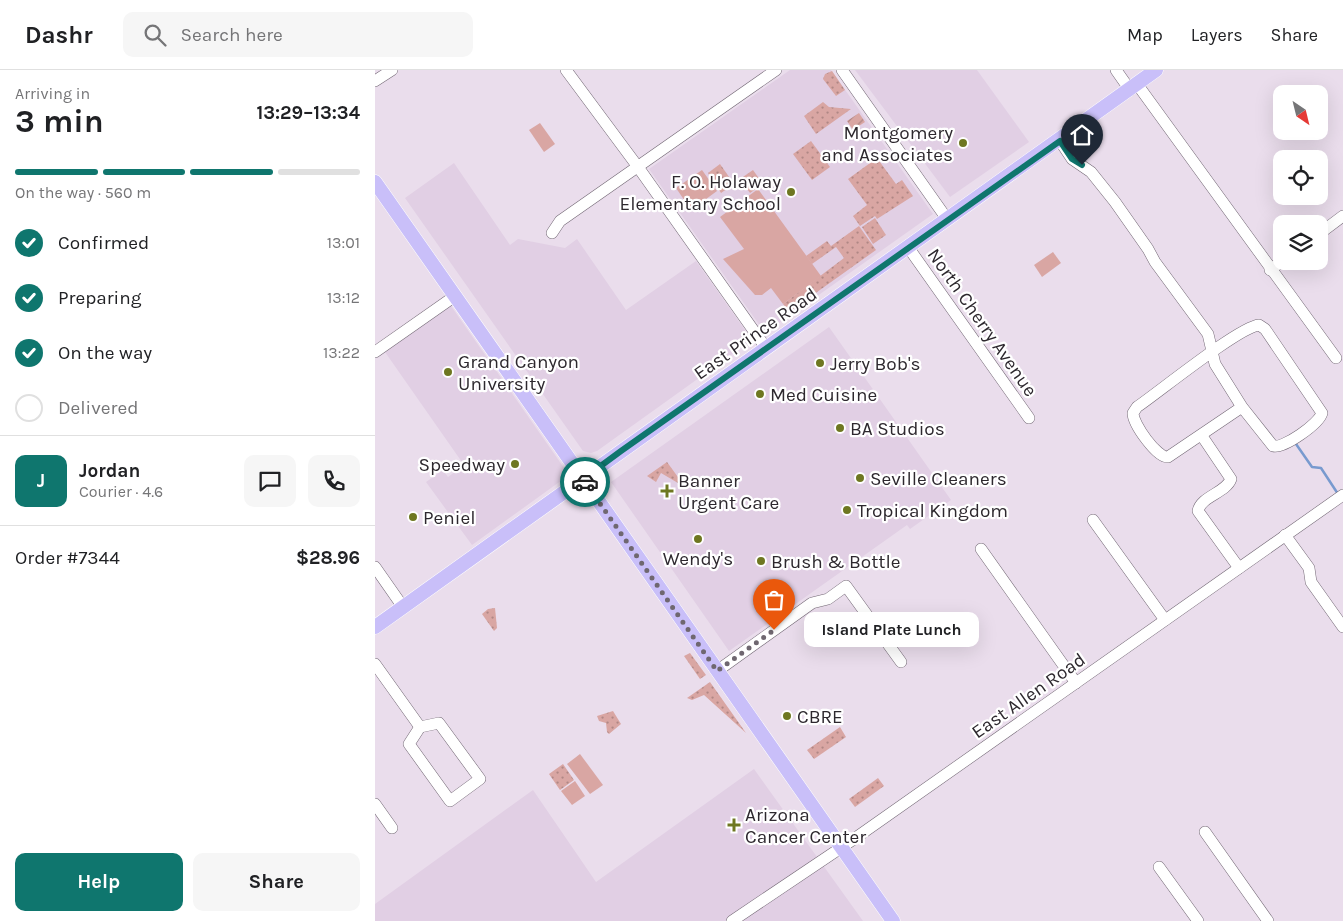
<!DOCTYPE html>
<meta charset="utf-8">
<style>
body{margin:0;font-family:Karla,sans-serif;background:#f6f6f6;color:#202124;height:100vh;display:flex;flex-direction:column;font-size:19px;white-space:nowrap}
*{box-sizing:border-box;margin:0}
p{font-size:16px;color:#757577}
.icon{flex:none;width:28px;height:28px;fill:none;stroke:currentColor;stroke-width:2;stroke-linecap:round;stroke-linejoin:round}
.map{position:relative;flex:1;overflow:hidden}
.sheet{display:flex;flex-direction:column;background:#fff;width:375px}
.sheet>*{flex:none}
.needle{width:32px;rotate:145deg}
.buttons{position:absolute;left:898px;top:15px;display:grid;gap:10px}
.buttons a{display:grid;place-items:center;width:55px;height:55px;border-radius:10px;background:#fff;box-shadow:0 5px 20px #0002;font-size:25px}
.pin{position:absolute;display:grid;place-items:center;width:42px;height:42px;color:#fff;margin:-51px -21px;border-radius:50% 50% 50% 0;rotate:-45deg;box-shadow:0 0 5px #0007}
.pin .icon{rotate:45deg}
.courier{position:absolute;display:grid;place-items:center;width:50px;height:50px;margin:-25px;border:4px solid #0f766e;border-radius:50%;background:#fff;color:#222;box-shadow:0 1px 6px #0007}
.bubble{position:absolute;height:35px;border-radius:10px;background:#fff;box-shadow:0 5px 20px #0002;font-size:16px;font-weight:700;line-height:35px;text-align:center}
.head em{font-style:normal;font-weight:700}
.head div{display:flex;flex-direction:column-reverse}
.head{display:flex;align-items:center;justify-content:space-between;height:85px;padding:0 15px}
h1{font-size:32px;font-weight:700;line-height:38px}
.bar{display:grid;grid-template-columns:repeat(4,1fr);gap:8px 5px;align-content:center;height:60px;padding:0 15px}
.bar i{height:6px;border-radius:4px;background:#e0e0e0}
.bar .selected{background:#0f766e}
.bar p{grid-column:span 4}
.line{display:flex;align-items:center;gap:12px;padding:0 15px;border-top:1px solid #e0e0e0}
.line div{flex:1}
.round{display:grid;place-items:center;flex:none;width:52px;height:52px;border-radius:10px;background:#f6f6f6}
ol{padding:0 15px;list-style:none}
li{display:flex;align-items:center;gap:15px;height:55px}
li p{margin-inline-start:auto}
li .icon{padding:5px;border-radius:50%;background:#0f766e;color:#fff;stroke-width:4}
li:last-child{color:#757577}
li i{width:28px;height:28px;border:2px solid #e0e0e0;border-radius:50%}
.cta{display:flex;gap:10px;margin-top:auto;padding:10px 15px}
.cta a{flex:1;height:58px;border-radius:10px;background:#0f766e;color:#fff;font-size:20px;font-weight:700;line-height:58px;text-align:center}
.cta a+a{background:#f6f6f6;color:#202124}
header{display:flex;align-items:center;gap:30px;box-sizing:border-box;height:70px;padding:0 25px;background:#fff;border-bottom:1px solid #e0e0e0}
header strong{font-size:24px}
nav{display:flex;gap:28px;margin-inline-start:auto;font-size:18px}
.search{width:350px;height:45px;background:#f6f6f6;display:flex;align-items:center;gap:12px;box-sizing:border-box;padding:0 18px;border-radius:10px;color:#757577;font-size:19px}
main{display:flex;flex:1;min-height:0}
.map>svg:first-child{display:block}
.built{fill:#e1cfe4}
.grass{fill:url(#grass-dots)}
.garden{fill:url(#garden-furrows)}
.pitch{fill:#d9a6a3}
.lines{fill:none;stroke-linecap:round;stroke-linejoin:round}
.stream{stroke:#789acf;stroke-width:2.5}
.minor-casing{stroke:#726774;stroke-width:12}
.major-casing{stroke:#fff;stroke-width:15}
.minor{stroke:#fff;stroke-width:11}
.major{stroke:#c9bff9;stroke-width:14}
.done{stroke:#6f6770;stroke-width:5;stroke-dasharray:0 9}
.route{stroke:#0f766e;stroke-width:6}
.poi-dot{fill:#6e7721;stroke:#fff;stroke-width:2}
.labels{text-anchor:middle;stroke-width:4.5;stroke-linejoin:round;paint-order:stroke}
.poi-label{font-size:19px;fill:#2d282e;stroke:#fff;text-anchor:start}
.street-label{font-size:19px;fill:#2d282e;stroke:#fff}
</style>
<header>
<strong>Dashr</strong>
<div class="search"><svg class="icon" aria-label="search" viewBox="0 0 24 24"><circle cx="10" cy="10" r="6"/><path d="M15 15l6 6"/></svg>Search here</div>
<nav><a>Map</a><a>Layers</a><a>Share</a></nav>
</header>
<main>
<section class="sheet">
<div class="head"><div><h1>3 min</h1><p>Arriving in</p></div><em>13:29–13:34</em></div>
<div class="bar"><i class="selected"></i><i class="selected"></i><i class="selected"></i><i></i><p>On the way · 560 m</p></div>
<ol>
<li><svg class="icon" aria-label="check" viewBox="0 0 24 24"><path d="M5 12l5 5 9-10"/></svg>Confirmed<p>13:01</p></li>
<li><svg class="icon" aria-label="check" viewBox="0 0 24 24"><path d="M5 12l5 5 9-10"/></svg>Preparing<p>13:12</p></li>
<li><svg class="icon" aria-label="check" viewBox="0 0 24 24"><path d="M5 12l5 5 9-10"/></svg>On the way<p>13:22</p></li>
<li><i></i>Delivered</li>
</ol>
<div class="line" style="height:90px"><b class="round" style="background:#0f766e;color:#fff">J</b><div><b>Jordan</b><p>Courier · 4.6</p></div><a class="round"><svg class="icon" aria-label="chat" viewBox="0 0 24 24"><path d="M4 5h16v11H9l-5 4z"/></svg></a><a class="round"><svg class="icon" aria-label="phone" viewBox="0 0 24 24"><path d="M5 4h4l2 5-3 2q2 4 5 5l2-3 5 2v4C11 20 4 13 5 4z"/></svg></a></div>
<div class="line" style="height:65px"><div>Order #7344</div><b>$28.96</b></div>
<div class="cta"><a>Help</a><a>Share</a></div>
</section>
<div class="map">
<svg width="968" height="851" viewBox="0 0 968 851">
<defs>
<pattern id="grass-dots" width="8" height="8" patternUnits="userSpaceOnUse" patternTransform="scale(1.25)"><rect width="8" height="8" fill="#d9a6a3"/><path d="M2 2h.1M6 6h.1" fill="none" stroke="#b08785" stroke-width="1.8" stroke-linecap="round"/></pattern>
<pattern id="garden-furrows" width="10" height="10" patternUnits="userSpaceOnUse" patternTransform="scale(1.25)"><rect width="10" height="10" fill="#d9a6a3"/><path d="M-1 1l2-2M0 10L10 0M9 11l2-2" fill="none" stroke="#b08785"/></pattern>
</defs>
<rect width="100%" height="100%" fill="#eaddec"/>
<g class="built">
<path d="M415,0H456L558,144L390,263L274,99Z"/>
<path d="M480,0H602L654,72L575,127Z"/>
<path d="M79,93L135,175L143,169L190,178L202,169L251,240L321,191L377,270L222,381L216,383L208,381L30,128Z"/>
<path d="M76,236L194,405L97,475L51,412L68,400L73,407L89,395L10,282Z"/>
<path d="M454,257L576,430L535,459L532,455L354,581L236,412Z"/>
<path d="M379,699L488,851H0V834L158,720L221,812Z"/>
</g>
<g class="grass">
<path d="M457,1L470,20L461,26L448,9L450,4Z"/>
<path d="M448,32L454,37L476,39L441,64L429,46Z"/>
<path d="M436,71L455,97L437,110L418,84Z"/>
<path d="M502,88L521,114L527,110L538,126L502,149L500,146L485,156L478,146L492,135L473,109Z"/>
<path d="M345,94L359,114L346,123L333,103Z"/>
<path d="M378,100L388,114L375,123L365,109Z"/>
<path d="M500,148L511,165L498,174L487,157Z"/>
<path d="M484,156L501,180L414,242L408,234L469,188L461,177L437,194L431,186L452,171L456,176Z"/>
<path d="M292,392L308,414V416L286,403L281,412L272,406Z"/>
<path d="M120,538L122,558L119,561L107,544L113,539Z"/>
<path d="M315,583L331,605L325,609L309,586Z"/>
<path d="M335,612L371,663L329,625L317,630L312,628Z"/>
<path d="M238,641L246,654L234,664L232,662L231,653L224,651L222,646Z"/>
<path d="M465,657L471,667L439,689L432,680Z"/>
<path d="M188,694L199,710L185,720L174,704Z"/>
<path d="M503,708L509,716L480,737L474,729Z"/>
</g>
<path class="garden" d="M484,43L490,52L478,60L472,51Z"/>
<g class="pitch">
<path d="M165,53L180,74L169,82L154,60Z"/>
<path d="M327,100L342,121L316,140L301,118Z"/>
<path d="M383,119L446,206L408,234L396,218L387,225H380L348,189L369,179L345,147Z"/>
<path d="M678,182L686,193L667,207L659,195Z"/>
<path d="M205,684L228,715L215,724L192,694Z"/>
<path d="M200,711L210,726L197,735L186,721Z"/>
</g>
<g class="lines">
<path class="stream" d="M921,374L937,397L946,398L963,424"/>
<defs>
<g id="minor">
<path d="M191,0L263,97L391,278"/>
<path d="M467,0L572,149"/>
<path d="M741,0L755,20"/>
<path d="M0,11L17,0"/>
<path d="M762,14L961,288"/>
<path d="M685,71L697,89L716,102L740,132L773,179L780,192L833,264L840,294L867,337L898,376C908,379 944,354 947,343L890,259L884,255C864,257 784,322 762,337L758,343C758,354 782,388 793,387L867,337"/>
<path d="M177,163L185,151L401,0"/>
<path d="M944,164L968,146"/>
<path d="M533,177L654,348"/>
<path d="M895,200L907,191"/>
<path d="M0,282L80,226"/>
<path d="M827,366L856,409C851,423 826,426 823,441L864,498"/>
<path d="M718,450L790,550"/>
<path d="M910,465L934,498L936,512L968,557"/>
<path d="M606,479L701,613"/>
<path d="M0,497L28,537"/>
<path d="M0,594L45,657"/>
<path d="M342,601L437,533L453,529L471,516L526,592"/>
<path d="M64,653L105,709L75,731L34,674L45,657Z"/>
<path d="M0,734L17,758"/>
<path d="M830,762L893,851"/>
<path d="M784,797L823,851"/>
<path d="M357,851L479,769L968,425"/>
</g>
<g id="major">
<path d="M0,112L518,851"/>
<path d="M0,557L781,0"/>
</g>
</defs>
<use href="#minor" class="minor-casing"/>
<use href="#major" class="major-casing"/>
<use href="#minor" class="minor"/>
<use href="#major" class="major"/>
</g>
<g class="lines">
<path class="done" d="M210,412L342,601L399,560"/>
<path class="route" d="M210,412L208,409L246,381L685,71L697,89L707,95"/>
</g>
<g class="poi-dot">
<circle cx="588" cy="73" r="5"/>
<circle cx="416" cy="122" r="5"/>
<circle cx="445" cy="293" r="5"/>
<circle cx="73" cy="302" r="5"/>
<circle cx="385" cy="324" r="5"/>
<circle cx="465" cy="358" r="5"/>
<circle cx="140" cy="394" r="5"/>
<circle cx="485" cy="408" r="5"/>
<path d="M289.5 413.5h5v5h5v5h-5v5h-5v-5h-5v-5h5z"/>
<circle cx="472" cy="440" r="5"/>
<circle cx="38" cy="447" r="5"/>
<circle cx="323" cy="469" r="5"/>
<circle cx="386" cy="491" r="5"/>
<circle cx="412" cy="646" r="5"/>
<path d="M356.5 747.5h5v5h5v5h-5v5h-5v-5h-5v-5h5z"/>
</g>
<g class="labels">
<g class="poi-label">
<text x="578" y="69" text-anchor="end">Montgomery<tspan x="578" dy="22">and Associates</tspan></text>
<text x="406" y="118" text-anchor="end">F. O. Holaway<tspan x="406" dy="22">Elementary School</tspan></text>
<text x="83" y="298">Grand Canyon<tspan x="83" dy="22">University</tspan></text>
<text x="455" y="300">Jerry Bob's</text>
<text x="395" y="331">Med Cuisine</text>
<text x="475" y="365">BA Studios</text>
<text x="130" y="401" text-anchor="end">Speedway</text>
<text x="495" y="415">Seville Cleaners</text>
<text x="303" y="417">Banner<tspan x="303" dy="22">Urgent Care</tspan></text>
<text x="482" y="447">Tropical Kingdom</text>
<text x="48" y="454">Peniel</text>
<text x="323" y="495" text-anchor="middle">Wendy's</text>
<text x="396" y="498">Brush &amp; Bottle</text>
<text x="422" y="653">CBRE</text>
<text x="370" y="751">Arizona<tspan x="370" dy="22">Cancer Center</tspan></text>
</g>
<g class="street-label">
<text transform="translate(608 252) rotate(55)" y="7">North Cherry Avenue</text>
<text transform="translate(380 263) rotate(-35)" y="7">East Prince Road</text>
<text transform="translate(653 625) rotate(-35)" y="7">East Allen Road</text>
</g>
</g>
</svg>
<div class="buttons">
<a><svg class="needle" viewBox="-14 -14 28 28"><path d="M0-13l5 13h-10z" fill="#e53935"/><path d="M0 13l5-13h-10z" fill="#757577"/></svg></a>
<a><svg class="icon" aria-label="locate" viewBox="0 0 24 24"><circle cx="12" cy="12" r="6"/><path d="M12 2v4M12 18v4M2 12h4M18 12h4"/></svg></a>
<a><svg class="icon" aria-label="layers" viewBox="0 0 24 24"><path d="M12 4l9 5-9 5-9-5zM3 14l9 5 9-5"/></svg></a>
</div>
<div class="pin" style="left:399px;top:560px;background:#ea580c"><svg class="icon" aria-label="bag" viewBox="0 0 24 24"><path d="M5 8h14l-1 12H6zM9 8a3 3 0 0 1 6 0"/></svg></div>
<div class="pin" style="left:707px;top:95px;background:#1f2937"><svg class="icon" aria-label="home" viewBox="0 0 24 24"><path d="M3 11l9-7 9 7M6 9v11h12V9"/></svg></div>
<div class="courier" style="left:210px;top:412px"><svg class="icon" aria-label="car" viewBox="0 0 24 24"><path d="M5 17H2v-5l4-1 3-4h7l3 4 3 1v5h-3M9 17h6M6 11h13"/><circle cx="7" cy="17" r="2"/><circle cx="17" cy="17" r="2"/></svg></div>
<div class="bubble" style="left:429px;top:542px;width:175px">Island Plate Lunch</div>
</div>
</main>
